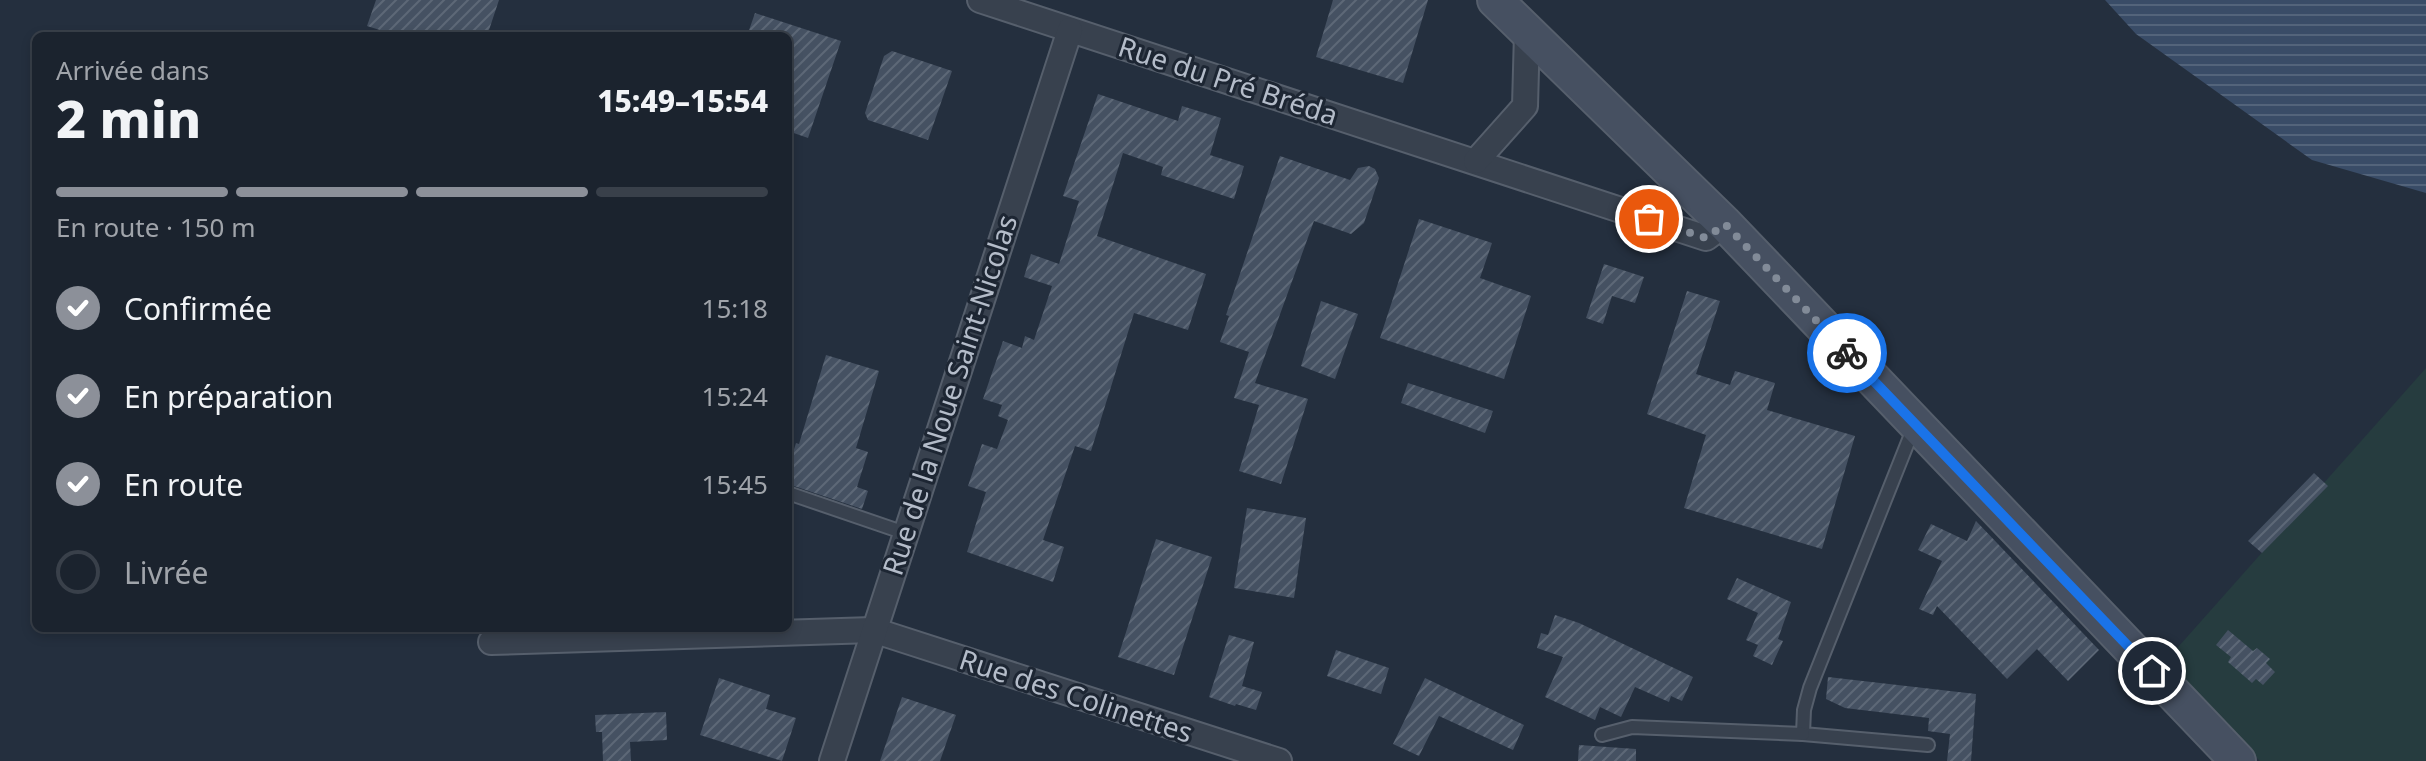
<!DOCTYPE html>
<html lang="fr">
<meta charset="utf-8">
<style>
body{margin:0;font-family:"Noto Sans",sans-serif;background:#282f3a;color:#f1f3f6;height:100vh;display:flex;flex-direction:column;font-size:30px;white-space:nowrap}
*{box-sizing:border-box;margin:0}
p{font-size:26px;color:#a0a4aa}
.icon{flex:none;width:44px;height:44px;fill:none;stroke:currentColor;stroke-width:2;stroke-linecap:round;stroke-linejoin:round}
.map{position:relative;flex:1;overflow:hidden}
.sheet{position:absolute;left:32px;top:32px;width:760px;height:600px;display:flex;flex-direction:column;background:#1b232e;border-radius:12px;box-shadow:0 4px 12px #0003,0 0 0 2px #39404a}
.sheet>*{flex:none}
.pin{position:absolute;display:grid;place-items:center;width:68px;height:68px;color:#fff;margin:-34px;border:4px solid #fff;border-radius:50%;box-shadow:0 2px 8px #0007}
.courier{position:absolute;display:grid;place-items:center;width:80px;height:80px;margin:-40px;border:6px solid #1a73e8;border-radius:50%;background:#fff;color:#222;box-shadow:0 2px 10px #0007}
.summary em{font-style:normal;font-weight:800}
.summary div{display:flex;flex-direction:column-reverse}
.summary{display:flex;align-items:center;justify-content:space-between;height:136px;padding:0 24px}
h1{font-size:52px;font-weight:800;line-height:60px}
.bar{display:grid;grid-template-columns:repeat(4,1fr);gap:12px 8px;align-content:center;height:96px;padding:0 24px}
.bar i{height:10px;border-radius:6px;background:#39404a}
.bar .on{background:#8c9099}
.bar p{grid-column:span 4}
ol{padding:0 24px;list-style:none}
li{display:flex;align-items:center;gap:24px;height:88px}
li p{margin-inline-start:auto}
li .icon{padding:8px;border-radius:50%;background:#8c9099;color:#fff;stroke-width:4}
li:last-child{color:#a0a4aa}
li i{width:44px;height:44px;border:4px solid #39404a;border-radius:50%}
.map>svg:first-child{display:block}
.pitch{fill:#263c3f}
.water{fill:url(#water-rules)}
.building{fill:url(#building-hatch)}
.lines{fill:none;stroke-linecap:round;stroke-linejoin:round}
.service-casing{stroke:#565f6c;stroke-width:16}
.minor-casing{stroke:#565f6c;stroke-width:28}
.secondary-casing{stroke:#565f6c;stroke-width:38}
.service{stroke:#38414e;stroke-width:12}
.minor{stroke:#38414e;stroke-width:24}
.secondary{stroke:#465061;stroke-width:34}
.done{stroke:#828b98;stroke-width:8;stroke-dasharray:0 14.4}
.route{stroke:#1a73e8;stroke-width:10}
.labels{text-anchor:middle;stroke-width:6;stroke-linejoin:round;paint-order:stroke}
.street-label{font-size:28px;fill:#b4bcc9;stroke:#1d2633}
</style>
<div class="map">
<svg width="2426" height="761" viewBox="0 0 2426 761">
<defs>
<pattern id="water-rules" width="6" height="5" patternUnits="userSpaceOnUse" patternTransform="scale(2)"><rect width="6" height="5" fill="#394c67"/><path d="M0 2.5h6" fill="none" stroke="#53647b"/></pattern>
<pattern id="building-hatch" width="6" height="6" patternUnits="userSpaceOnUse" patternTransform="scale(2)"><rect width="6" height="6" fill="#455162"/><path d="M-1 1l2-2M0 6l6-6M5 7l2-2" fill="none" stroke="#5d6877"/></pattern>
</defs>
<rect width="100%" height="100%" fill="#242f3e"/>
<path class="pitch" d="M2426,368V761H2260L2163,664Z"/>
<path class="water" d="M2105,0H2426V193L2312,160L2136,34Z"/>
<g class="building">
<path d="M376,0H499L487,36H399L367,26Z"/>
<path d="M1333,0H1428L1403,83L1316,57Z"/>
<path d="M755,13L841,41L808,138L788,131V36H747Z"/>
<path d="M892,51L952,71L928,140L868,120L865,113L884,56Z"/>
<path d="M1098,94L1178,121L1182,106L1221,118L1210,155L1244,166L1234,199L1161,175L1163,167L1123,153L1097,236L1206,274L1188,330L1134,313L1091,451L1075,446L1043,540L1064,547L1053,582L967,552L986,492L968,486L982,444L997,449L1008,420L998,416L1002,405L983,399L1003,341L1022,348L1025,336L1034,340L1052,286L1024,277L1031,254L1059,264L1079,201L1063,196Z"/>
<path d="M1280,156L1350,180L1358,168L1369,166L1375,169L1379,178L1364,223L1351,234L1314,221L1255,383L1308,399L1281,484L1239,471L1259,405L1234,398L1249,352L1220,342L1229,316L1226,315Z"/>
<path d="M1419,219L1492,243L1480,278L1531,296L1504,379L1380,338Z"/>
<path d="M1604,264L1644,277L1635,303L1612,296L1603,324L1586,318Z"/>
<path d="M1687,291L1720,301L1696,374L1730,385L1735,371L1775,383L1767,410L1855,436L1822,549L1684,508L1706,435L1647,414Z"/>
<path d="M1321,301L1358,314L1335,379L1301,366Z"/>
<path d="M826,355L879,371L856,448L868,452L857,487L868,491L862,509L788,484V469L796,443L799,444Z"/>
<path d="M1408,383L1493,411L1485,433L1401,403Z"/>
<path d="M2314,473L2328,486L2262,553L2248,541Z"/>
<path d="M1247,508L1306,518L1294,598L1234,588Z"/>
<path d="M1976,521L2099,650L2068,681L2037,649L2007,679L1937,606L1933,615L1919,609L1942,561L1918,550L1931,524L1967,541Z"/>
<path d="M1156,539L1212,557L1174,675L1118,657Z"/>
<path d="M1737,578L1791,602L1778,639L1783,641L1772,665L1753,656L1758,645L1746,640L1758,613L1727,599Z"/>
<path d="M1555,615L1579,623L1693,677L1682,701L1671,696L1669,702L1635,687L1621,717L1600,707L1595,720L1545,697L1563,657L1537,648L1541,633L1548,635Z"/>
<path d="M2228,630L2253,651L2257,648L2270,659L2266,663L2275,672L2263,685L2256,679L2252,683L2228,662L2231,657L2216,645Z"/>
<path d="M1229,635L1254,642L1242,686L1262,692L1256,710L1236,704L1235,706L1209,697Z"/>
<path d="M1336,650L1389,668L1381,694L1327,676Z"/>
<path d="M1828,677L1976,694L1971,761H1947L1950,734L1928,731L1929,718L1845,708L1826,699Z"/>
<path d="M719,678L770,695L766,709L796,718L782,761L700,735Z"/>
<path d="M1425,678L1524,725L1513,750L1439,716L1419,756L1393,744Z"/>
<path d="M902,697L956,715L940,761H880Z"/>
<path d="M666,712L667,740L630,742L631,761H603L602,732H596L595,715Z"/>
<path d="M1579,745L1636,749V761H1578Z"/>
</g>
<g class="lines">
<defs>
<g id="service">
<path d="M1914,427L1810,688L1804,710L1803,734L1928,745"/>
<path d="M788,493L905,533"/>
<path d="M1602,735L1632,727L1803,734"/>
</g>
<g id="minor">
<path d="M980,0L1706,238L1725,224"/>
<path d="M1476,161L1525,106L1527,33"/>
<path d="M491,642L873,630L1279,761"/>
<path d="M832,761L1070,30"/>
</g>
<path id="secondary" d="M1495,0L1725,224L2238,761"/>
</defs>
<use href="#service" class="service-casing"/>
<use href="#minor" class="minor-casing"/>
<use href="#secondary" class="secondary-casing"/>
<use href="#service" class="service"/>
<use href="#minor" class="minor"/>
<use href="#secondary" class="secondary"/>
</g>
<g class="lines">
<path class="done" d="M1649,219L1706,238L1725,224L1847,353"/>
<path class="route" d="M1847,353L2152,671"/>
</g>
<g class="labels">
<g class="street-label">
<text transform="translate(1228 81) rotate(18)" y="10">Rue du Pré Bréda</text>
<text transform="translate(950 395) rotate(-72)" y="10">Rue de la Noue Saint-Nicolas</text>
<text transform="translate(1076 696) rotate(18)" y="10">Rue des Colinettes</text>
</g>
</g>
</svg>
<div class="pin" style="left:1649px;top:219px;background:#ea580c"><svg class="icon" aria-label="bag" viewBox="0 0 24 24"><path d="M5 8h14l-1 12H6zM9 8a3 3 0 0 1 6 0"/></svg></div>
<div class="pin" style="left:2152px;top:671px;background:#1f2937"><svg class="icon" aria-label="home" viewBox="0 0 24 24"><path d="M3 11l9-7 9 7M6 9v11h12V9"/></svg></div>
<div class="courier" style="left:1847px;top:353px"><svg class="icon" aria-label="bike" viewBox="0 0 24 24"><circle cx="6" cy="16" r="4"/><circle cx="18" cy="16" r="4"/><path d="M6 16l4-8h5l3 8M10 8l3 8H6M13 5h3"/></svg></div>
<section class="sheet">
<div class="summary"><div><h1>2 min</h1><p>Arrivée dans</p></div><em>15:49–15:54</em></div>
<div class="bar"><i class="on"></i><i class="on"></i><i class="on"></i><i></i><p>En route · 150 m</p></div>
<ol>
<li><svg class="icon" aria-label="check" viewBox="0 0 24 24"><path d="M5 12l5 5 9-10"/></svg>Confirmée<p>15:18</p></li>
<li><svg class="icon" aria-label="check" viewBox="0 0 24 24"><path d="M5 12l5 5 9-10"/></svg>En préparation<p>15:24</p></li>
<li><svg class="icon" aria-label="check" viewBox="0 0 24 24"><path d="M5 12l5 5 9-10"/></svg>En route<p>15:45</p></li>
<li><i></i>Livrée</li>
</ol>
</section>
</div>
